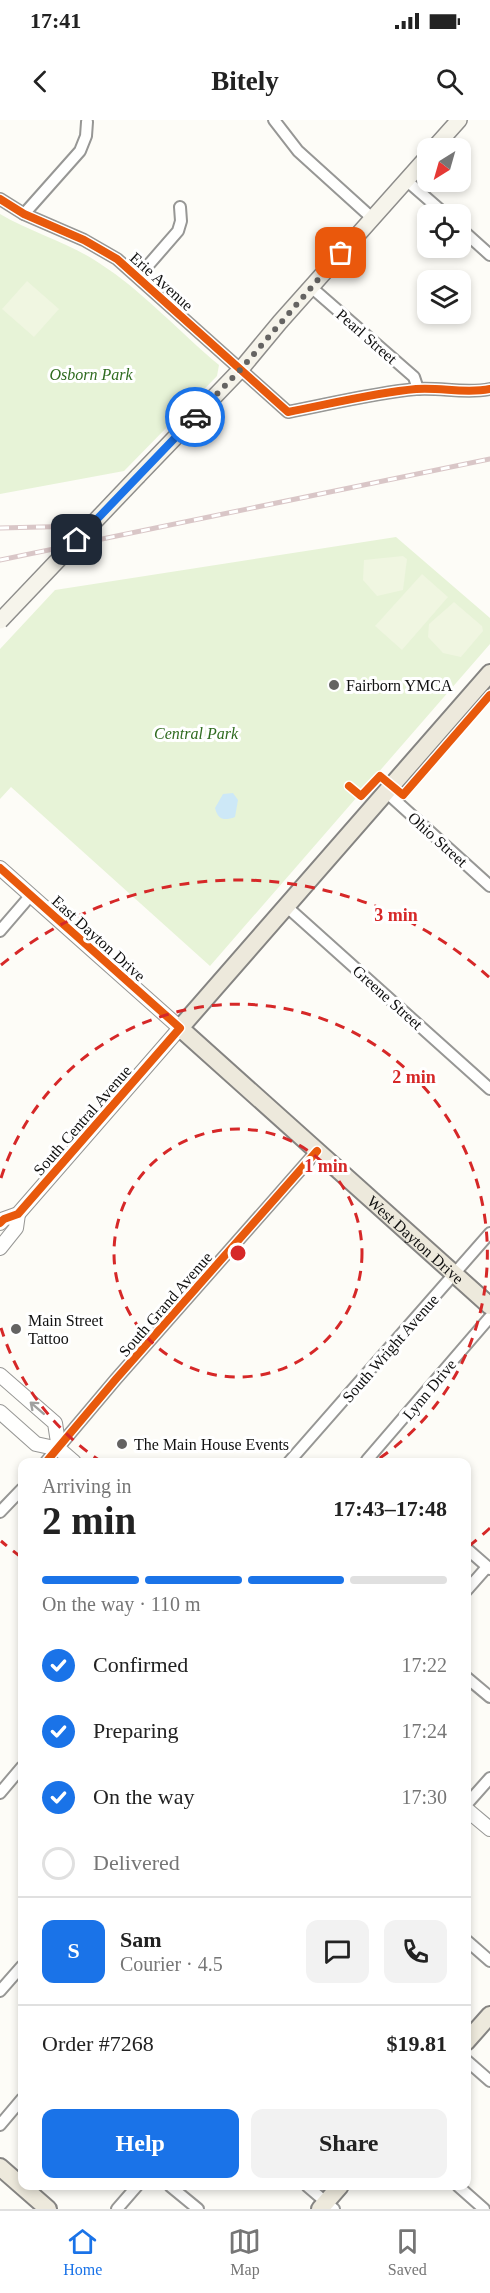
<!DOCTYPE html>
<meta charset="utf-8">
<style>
body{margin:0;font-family:Georgia,serif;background:#f2f2f2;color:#222;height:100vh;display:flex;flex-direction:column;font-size:22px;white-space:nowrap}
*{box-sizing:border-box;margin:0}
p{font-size:20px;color:#767676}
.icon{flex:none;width:33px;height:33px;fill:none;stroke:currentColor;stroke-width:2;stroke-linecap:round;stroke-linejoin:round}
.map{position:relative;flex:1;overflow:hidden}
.panel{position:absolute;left:18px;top:1338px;width:453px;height:732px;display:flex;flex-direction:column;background:#fff;border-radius:12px;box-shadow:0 3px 9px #0003}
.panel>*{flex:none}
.needle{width:39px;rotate:217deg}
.tools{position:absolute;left:417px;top:18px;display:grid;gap:12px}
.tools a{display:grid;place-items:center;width:54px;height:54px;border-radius:12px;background:#fff;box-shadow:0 3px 9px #0003;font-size:30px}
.pin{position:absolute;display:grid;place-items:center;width:51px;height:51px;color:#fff;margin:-26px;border-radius:12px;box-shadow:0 3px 9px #0006}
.courier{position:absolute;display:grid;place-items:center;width:60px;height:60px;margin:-30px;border:4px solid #1a73e8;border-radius:50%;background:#fff;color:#222;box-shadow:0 2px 8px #0007}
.headline em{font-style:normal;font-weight:700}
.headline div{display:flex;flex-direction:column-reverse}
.headline{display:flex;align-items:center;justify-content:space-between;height:102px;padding:0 24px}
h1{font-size:39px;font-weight:700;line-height:45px}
.bar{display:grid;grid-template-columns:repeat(4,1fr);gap:9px 6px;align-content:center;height:72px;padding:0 24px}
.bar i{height:8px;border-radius:4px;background:#e0e0e0}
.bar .on{background:#1a73e8}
.bar p{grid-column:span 4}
.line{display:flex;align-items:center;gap:15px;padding:0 24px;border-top:2px solid #e0e0e0}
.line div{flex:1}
.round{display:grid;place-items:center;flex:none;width:63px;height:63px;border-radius:12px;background:#f2f2f2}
ol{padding:0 24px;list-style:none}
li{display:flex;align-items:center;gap:18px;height:66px}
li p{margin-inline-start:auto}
li .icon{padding:6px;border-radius:50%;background:#1a73e8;color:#fff;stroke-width:4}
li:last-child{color:#767676}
li i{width:33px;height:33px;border:3px solid #e0e0e0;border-radius:50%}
.primary-button{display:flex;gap:12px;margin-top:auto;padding:12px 24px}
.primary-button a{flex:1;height:69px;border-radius:12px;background:#1a73e8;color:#fff;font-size:24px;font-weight:700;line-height:69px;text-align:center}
.primary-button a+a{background:#f2f2f2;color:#222}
.status{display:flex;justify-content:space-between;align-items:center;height:42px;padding:0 30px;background:#fff;direction:ltr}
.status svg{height:16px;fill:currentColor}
header{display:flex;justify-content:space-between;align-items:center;height:78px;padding:0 24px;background:#fff;font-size:27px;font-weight:700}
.tab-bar{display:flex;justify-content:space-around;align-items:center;height:84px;border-top:2px solid #e0e0e0;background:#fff;font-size:16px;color:#767676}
.tab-bar a{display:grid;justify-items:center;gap:3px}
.tab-bar .on{color:#1a73e8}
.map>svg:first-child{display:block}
.green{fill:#e7f3d7}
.pitch{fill:#f0f6e1}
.water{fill:#cde8f7}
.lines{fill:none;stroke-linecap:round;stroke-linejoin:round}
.minor-casing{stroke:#979795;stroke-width:14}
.tertiary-casing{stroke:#979795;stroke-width:16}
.secondary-casing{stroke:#8e8d8b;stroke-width:18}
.primary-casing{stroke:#858482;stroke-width:20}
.minor{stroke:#fffffe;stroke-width:10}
.tertiary{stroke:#fffffe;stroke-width:14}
.secondary{stroke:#f6f4eb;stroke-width:15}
.primary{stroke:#ede9dc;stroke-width:16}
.rail-casing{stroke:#d9c6c7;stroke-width:5}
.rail{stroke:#fff;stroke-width:3;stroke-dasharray:9;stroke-linecap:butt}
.secondary-bridge-casing{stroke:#8e8d8b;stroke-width:18;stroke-linecap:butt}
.secondary-bridge{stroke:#f6f4eb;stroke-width:15}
.cycleway-casing{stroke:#fff;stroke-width:11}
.cycleway{stroke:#e8590c;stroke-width:8}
.oneway{stroke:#a0a09f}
.done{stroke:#646362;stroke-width:6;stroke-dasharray:0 10.8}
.route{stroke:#1a73e8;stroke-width:8}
.ring{fill:none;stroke:#d62828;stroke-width:3;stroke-dasharray:10 8}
.poi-dot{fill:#646362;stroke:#fff;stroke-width:2}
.labels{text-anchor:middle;stroke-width:6;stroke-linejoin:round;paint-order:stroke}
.street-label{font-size:16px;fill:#111;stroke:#fff}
.park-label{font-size:16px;font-style:italic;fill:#2f6b1f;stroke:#fff}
.poi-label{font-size:16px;fill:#111;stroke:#fff;text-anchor:start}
.centre{fill:#d62828;stroke:#fff;stroke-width:3}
.ring-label{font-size:18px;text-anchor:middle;font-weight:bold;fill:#d62828;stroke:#fff;stroke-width:6;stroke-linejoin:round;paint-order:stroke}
</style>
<div class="status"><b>17:41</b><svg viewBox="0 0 49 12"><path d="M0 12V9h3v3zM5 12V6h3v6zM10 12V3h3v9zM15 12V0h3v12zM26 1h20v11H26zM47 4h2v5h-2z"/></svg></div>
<header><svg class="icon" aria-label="back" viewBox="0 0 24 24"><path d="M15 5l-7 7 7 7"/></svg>Bitely<svg class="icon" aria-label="search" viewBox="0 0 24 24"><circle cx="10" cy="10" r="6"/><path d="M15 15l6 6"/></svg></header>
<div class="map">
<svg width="490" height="2089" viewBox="0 0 490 2089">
<rect width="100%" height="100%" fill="#fdfcf7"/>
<g class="green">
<path d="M0,94C32,113 68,122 99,143C143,171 179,212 219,245L217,256L124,351L0,374Z"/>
<path d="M396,417L490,498V524L210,846L11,667L0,679V529L55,470Z"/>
</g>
<g class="pitch">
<path d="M27,161L59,189L34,217L2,189Z"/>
<path d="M403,436L407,439L403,470L377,476L363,460L364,440Z"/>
<path d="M422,454L448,477L402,530L375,506Z"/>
<path d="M454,482L482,506L483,511L461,537L443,533L428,517L429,504Z"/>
</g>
<path class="water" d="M233,673L238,680L235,697C224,701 218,700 215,688L223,674Z"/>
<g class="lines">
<defs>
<g id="minor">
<path d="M274,0L298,31L372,98"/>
<path d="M406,60L445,94"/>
<path d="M0,79L24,94L84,120L117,139L288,292C330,284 373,273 416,269C441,267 465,274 490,269"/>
<path d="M24,94L80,31L86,16L87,2"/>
<path d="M460,108L490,135"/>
<path d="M138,157L178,111L181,101L180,87"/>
<path d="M311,167L414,257L418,269"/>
<path d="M386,672L490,766"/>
<path d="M286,786L490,969"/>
<path d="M0,811L31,775"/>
<path d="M46,1342L116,1259L317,1031"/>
<path d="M289,1342L490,1113"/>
<path d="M369,1342L367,1340L490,1197"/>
<path d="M0,1392L22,1369"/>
<path d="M466,1428L490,1449"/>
<path d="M466,1471L487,1447"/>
<path d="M466,1557L490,1577"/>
<path d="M0,1673L22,1647"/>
<path d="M466,1685L490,1658"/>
<path d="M466,1820L490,1841"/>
<path d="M0,1871L22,1846"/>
<path d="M466,1940L490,1961"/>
<path d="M0,2005L22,1979"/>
<path d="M170,2066L198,2089"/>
<path d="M307,2066L334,2089"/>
<path d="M458,2066L484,2089"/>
<path d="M117,2089L137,2066"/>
</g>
<g id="tertiary">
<path d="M0,748L180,908L18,1094L4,1099L0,1103"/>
<path d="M0,1128L16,1108L18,1094"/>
<path d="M0,1255L55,1303L59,1329"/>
<path d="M0,1292L36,1324L59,1329L74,1342"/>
<path d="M466,1689L490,1709"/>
</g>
<g id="secondary">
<path d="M434,28L459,0"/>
<path d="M138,356L241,249L280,202L428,36"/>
</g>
<g id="primary">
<path id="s1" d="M490,553L180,908L490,1186"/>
<path d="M466,1922L490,1895"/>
<path d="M0,2047L48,2089"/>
<path d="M320,2089L340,2066"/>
</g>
</defs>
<use href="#minor" class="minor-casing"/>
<use href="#tertiary" class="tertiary-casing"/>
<use href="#secondary" class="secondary-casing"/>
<use href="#primary" class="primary-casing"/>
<use href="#minor" class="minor"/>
<use href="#tertiary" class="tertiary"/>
<use href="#secondary" class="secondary"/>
<use href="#primary" class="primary"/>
<defs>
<g id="rail">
<path d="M0,408L82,406"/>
<path d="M0,440L490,339"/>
</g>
</defs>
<use href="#rail" class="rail-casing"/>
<use href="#rail" class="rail"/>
<defs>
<path id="secondary-bridge" d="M0,501L138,356"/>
</defs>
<use href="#secondary-bridge" class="secondary-bridge-casing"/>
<use href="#secondary-bridge" class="secondary-bridge"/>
<defs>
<g id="cycleway">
<path d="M0,79L24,94L84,120L117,139L288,292C330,284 373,273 416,269C441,267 465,274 490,269"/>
<path d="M349,666L361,676L380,656L403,675L490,575"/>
<path d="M0,748L180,908L18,1094L4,1099L0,1103"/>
<path d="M46,1342L116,1259L317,1031"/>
</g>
</defs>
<use href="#cycleway" class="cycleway-casing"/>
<use href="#cycleway" class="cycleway"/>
</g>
<defs><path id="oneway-shaft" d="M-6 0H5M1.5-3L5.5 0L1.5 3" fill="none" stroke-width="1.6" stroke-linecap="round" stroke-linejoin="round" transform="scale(1.5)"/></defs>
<use class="oneway" href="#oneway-shaft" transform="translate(37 1288) rotate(-139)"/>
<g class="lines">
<path class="done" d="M195,297L241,249L341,133"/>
<path class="route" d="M77,420L195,297"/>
</g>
<g class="ring">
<circle cx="238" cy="1133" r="124"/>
<path d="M102 1342A249 249 0 0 1 1 1208M1 1058A249 249 0 1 1 374 1342"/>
<path d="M490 1408A373 373 0 0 1 468 1427M21 1437A373 373 0 0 1 1 1421M1 845A373 373 0 0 1 490 858"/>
</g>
<g class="poi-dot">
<circle cx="334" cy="565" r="6"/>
<circle cx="16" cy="1209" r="6"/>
<circle cx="122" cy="1324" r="6"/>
</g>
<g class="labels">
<g class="street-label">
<text transform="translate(162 161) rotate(42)" y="6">Erie Avenue</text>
<text transform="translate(367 216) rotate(41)" y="6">Pearl Street</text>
<text transform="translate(438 719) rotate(42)" y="6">Ohio Street</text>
<text transform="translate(99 818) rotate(42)" y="6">East Dayton Drive</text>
<text transform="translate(388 877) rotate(42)" y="6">Greene Street</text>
<text transform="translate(82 1000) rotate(-49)" y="6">South Central Avenue</text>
<text dy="6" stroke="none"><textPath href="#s1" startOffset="788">West Dayton Drive</textPath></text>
<text transform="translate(165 1184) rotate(-49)" y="6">South Grand Avenue</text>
<text transform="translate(390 1228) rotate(-49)" y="6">South Wright Avenue</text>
<text transform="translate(429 1269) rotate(-50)" y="6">Lynn Drive</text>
</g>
<g class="park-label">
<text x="91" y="260">Osborn Park</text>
<text x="196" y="619">Central Park</text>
</g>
<g class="poi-label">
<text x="346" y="571">Fairborn YMCA</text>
<text x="28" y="1206">Main Street<tspan x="28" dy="18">Tattoo</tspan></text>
<text x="134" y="1330">The Main House Events</text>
</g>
</g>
<circle cx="238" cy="1133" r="9" class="centre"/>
<g class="ring-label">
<text x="396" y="801">3 min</text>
<text x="414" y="963">2 min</text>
<text x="326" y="1052">1 min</text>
</g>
</svg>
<div class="tools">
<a><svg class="needle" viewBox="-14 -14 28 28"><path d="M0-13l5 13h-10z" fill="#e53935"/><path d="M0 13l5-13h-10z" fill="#767676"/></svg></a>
<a><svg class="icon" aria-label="locate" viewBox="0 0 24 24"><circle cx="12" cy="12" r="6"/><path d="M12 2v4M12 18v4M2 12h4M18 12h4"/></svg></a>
<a><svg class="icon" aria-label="layers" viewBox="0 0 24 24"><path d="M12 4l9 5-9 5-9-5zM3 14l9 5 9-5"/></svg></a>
</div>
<div class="pin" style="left:341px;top:133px;background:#ea580c"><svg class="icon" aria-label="bag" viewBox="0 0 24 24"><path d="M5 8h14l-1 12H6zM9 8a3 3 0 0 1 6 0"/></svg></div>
<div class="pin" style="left:77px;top:420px;background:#1f2937"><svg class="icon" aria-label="home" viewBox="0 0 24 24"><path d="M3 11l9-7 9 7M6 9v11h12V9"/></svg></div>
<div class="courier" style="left:195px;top:297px"><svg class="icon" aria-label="car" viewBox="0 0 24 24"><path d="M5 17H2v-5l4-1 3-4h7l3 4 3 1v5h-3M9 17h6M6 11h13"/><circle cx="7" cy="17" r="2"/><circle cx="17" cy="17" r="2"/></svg></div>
<section class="panel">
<div class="headline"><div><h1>2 min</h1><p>Arriving in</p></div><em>17:43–17:48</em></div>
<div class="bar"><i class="on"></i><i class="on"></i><i class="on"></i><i></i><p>On the way · 110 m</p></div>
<ol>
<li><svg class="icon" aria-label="check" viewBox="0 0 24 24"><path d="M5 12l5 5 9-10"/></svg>Confirmed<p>17:22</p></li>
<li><svg class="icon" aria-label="check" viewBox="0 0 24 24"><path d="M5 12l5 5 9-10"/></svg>Preparing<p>17:24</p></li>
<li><svg class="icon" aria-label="check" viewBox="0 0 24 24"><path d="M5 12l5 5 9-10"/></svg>On the way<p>17:30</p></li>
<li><i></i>Delivered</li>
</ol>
<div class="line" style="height:108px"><b class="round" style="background:#1a73e8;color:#fff">S</b><div><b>Sam</b><p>Courier · 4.5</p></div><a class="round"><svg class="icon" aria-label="chat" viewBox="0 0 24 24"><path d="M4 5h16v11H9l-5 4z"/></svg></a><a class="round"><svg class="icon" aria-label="phone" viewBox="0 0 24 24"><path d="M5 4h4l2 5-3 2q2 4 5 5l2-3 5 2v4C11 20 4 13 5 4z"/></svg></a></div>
<div class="line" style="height:78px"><div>Order #7268</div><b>$19.81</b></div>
<div class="primary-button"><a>Help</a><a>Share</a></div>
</section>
</div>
<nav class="tab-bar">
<a class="on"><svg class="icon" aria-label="home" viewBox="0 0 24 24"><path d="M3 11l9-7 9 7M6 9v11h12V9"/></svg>Home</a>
<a><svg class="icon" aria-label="map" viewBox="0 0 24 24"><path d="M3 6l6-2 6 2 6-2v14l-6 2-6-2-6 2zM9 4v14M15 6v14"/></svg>Map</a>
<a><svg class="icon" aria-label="saved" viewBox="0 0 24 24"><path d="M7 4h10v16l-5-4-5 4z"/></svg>Saved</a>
</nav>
